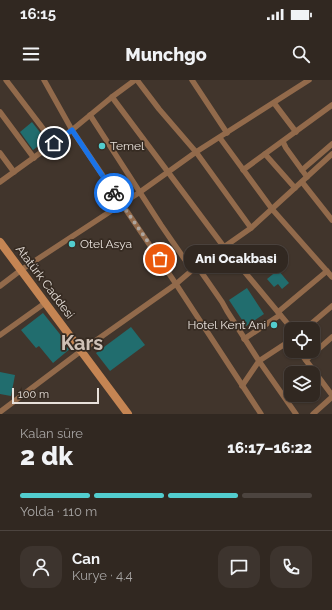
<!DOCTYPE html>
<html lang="tr">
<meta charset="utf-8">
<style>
body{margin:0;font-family:Raleway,sans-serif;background:#3d342e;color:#f1f3f6;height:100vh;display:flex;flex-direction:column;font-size:15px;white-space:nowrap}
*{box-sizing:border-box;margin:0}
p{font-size:13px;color:#a8a6a5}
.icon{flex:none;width:22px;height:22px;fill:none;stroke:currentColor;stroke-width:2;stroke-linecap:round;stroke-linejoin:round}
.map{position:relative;height:334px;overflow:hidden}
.sheet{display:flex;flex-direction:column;background:#312821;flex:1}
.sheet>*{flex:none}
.buttons{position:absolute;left:284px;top:242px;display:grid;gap:8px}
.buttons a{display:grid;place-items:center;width:36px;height:36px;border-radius:8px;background:#312821;box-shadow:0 1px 3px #0004,0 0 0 1px #4c443f;font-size:20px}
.scale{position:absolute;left:12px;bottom:10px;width:87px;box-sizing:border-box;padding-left:4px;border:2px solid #e8e1db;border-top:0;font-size:11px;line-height:14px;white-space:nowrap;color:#e8e1db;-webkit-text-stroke:3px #362b22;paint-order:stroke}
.pin{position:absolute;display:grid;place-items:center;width:34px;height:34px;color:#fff;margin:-17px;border:2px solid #fff;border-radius:50%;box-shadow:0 1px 4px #0007}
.courier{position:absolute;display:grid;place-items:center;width:40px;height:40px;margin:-20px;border:3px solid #1a73e8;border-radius:50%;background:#fff;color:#222;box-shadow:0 1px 5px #0007}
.bubble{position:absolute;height:28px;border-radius:12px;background:#312821;box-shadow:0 1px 3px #0004,0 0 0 1px #4c443f;font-size:13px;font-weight:800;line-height:28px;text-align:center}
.summary em{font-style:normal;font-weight:800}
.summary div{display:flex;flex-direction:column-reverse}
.summary{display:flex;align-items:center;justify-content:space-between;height:68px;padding:0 20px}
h1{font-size:26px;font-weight:800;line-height:30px}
.bar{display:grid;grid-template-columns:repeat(4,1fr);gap:6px 4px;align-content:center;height:48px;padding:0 20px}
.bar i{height:5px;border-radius:3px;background:#4c443f}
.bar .selected{background:#52cdce}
.bar p{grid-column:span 4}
.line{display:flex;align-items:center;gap:10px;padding:0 20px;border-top:1px solid #4c443f}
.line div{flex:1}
.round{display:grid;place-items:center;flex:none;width:42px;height:42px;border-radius:12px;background:#3d342e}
.status{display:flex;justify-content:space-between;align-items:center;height:28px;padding:0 20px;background:#312821;direction:ltr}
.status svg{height:11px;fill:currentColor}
header{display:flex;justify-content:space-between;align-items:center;height:52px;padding:0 20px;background:#312821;font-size:18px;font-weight:800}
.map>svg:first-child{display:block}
.building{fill:#216d6e}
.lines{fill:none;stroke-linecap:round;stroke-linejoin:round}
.street{stroke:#926a4b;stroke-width:5.5}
.secondary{stroke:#c58553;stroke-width:8}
.done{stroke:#aea59e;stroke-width:4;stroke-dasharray:0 7.2}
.route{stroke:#1a73e8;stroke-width:5}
.poi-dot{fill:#52cdce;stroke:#362b22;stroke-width:1.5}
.labels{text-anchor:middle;stroke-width:3.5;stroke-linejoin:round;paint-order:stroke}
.poi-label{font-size:12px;fill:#e8e1db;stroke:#362b22;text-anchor:start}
.street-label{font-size:12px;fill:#e8e1db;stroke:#362b22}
.town-label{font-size:20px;font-weight:bold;fill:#cfc1b6;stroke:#362b22}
</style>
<div class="status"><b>16:15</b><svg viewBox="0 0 49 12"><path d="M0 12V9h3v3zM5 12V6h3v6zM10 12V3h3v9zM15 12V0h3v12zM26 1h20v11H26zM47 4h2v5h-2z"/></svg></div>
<header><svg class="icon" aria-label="menu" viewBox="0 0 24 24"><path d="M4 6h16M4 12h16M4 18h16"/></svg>Munchgo<svg class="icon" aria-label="search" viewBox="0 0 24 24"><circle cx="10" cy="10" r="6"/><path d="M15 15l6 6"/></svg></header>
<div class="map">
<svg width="332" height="334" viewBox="0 0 332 334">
<rect width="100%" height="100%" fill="#41352c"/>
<g class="building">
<path d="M32,42L46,60L33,70L20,52Z"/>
<path d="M278,190L289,203L282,209L278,204L274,207L267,199Z"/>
<path d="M247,208L264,234L246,246L229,220Z"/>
<path d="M43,233L71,268L53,283L39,266L36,268L21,250Z"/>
<path d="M131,247L145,265L110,291L96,273Z"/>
<path d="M0,292L15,295L11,316L0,314Z"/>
</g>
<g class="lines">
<g class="street">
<path d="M6,0L54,63"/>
<path d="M44,0L72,50L122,124L176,204L261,334"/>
<path d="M137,0L159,29L196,72L251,148"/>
<path d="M192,0L227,53"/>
<path d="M112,17L224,167L292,249"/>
<path d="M274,23L296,52"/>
<path d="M0,32L34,78"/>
<path d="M90,35L161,145L192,190"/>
<path d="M220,58L272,129L332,197"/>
<path d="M283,62L286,68L307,97"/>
<path d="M0,73L14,92"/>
<path d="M265,74L295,108"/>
<path d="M243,90L332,25"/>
<path d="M302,90L332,64"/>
<path d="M0,102L72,50L112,17L135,0"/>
<path d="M302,102L332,140"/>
<path d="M197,186L222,222L227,231L259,281L296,334"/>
<path d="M0,206L21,190L140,112L196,72L309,0"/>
<path d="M278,232L327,191"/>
<path d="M305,249L332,226"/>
<path d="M0,255L45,223"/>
<path d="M244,259L280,235"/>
<path d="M299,271L332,315"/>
<path d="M306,280L332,257"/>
<path d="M242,306L259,281L291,260"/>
<path d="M0,332L81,271L176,204L197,186L251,148L332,74"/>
<path d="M313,334L332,317"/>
</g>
<path class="secondary" d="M0,162L128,334"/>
</g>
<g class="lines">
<path class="done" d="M114,113L160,179"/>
<path class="route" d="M54,63L72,50L114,113"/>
</g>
<g class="poi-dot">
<circle cx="102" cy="66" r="4"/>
<circle cx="72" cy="164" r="4"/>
<circle cx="274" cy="245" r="4"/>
</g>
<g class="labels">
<g class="poi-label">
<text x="110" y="70">Temel</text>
<text x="80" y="168">Otel Asya</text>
<text x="266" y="249" text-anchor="end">Hotel Kent Ani</text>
</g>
<g class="street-label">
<text transform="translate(45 202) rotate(53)" y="4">Atatürk Caddesi</text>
</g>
<g class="town-label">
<text x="82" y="270">Kars</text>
</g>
</g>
</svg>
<div class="buttons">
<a><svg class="icon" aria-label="locate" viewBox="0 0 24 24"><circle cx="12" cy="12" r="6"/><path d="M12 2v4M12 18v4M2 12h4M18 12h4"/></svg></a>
<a><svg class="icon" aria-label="layers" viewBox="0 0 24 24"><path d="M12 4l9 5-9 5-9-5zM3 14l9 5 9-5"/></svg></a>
</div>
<div class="scale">100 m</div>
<div class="pin" style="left:160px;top:179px;background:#ea580c"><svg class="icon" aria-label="bag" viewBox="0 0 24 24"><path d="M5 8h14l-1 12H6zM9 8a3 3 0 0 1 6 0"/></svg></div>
<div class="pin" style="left:54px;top:63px;background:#1f2937"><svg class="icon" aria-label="home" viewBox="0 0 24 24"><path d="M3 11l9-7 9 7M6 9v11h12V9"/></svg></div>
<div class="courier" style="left:114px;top:113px"><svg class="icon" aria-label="bike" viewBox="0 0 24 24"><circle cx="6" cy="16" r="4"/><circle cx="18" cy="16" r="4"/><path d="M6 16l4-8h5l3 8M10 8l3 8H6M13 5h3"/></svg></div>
<div class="bubble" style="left:184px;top:165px;width:104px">Ani Ocakbasi</div>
</div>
<section class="sheet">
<div class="summary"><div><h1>2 dk</h1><p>Kalan süre</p></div><em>16:17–16:22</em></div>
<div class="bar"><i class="selected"></i><i class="selected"></i><i class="selected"></i><i></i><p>Yolda · 110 m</p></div>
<div class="line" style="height:72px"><a class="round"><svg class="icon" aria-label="person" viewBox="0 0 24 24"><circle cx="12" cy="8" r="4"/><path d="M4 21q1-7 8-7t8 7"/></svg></a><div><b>Can</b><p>Kurye · 4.4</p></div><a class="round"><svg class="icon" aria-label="chat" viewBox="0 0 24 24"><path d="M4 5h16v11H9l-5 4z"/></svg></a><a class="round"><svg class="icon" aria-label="phone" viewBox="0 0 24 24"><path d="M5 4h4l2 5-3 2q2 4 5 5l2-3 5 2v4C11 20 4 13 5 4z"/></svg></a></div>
</section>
